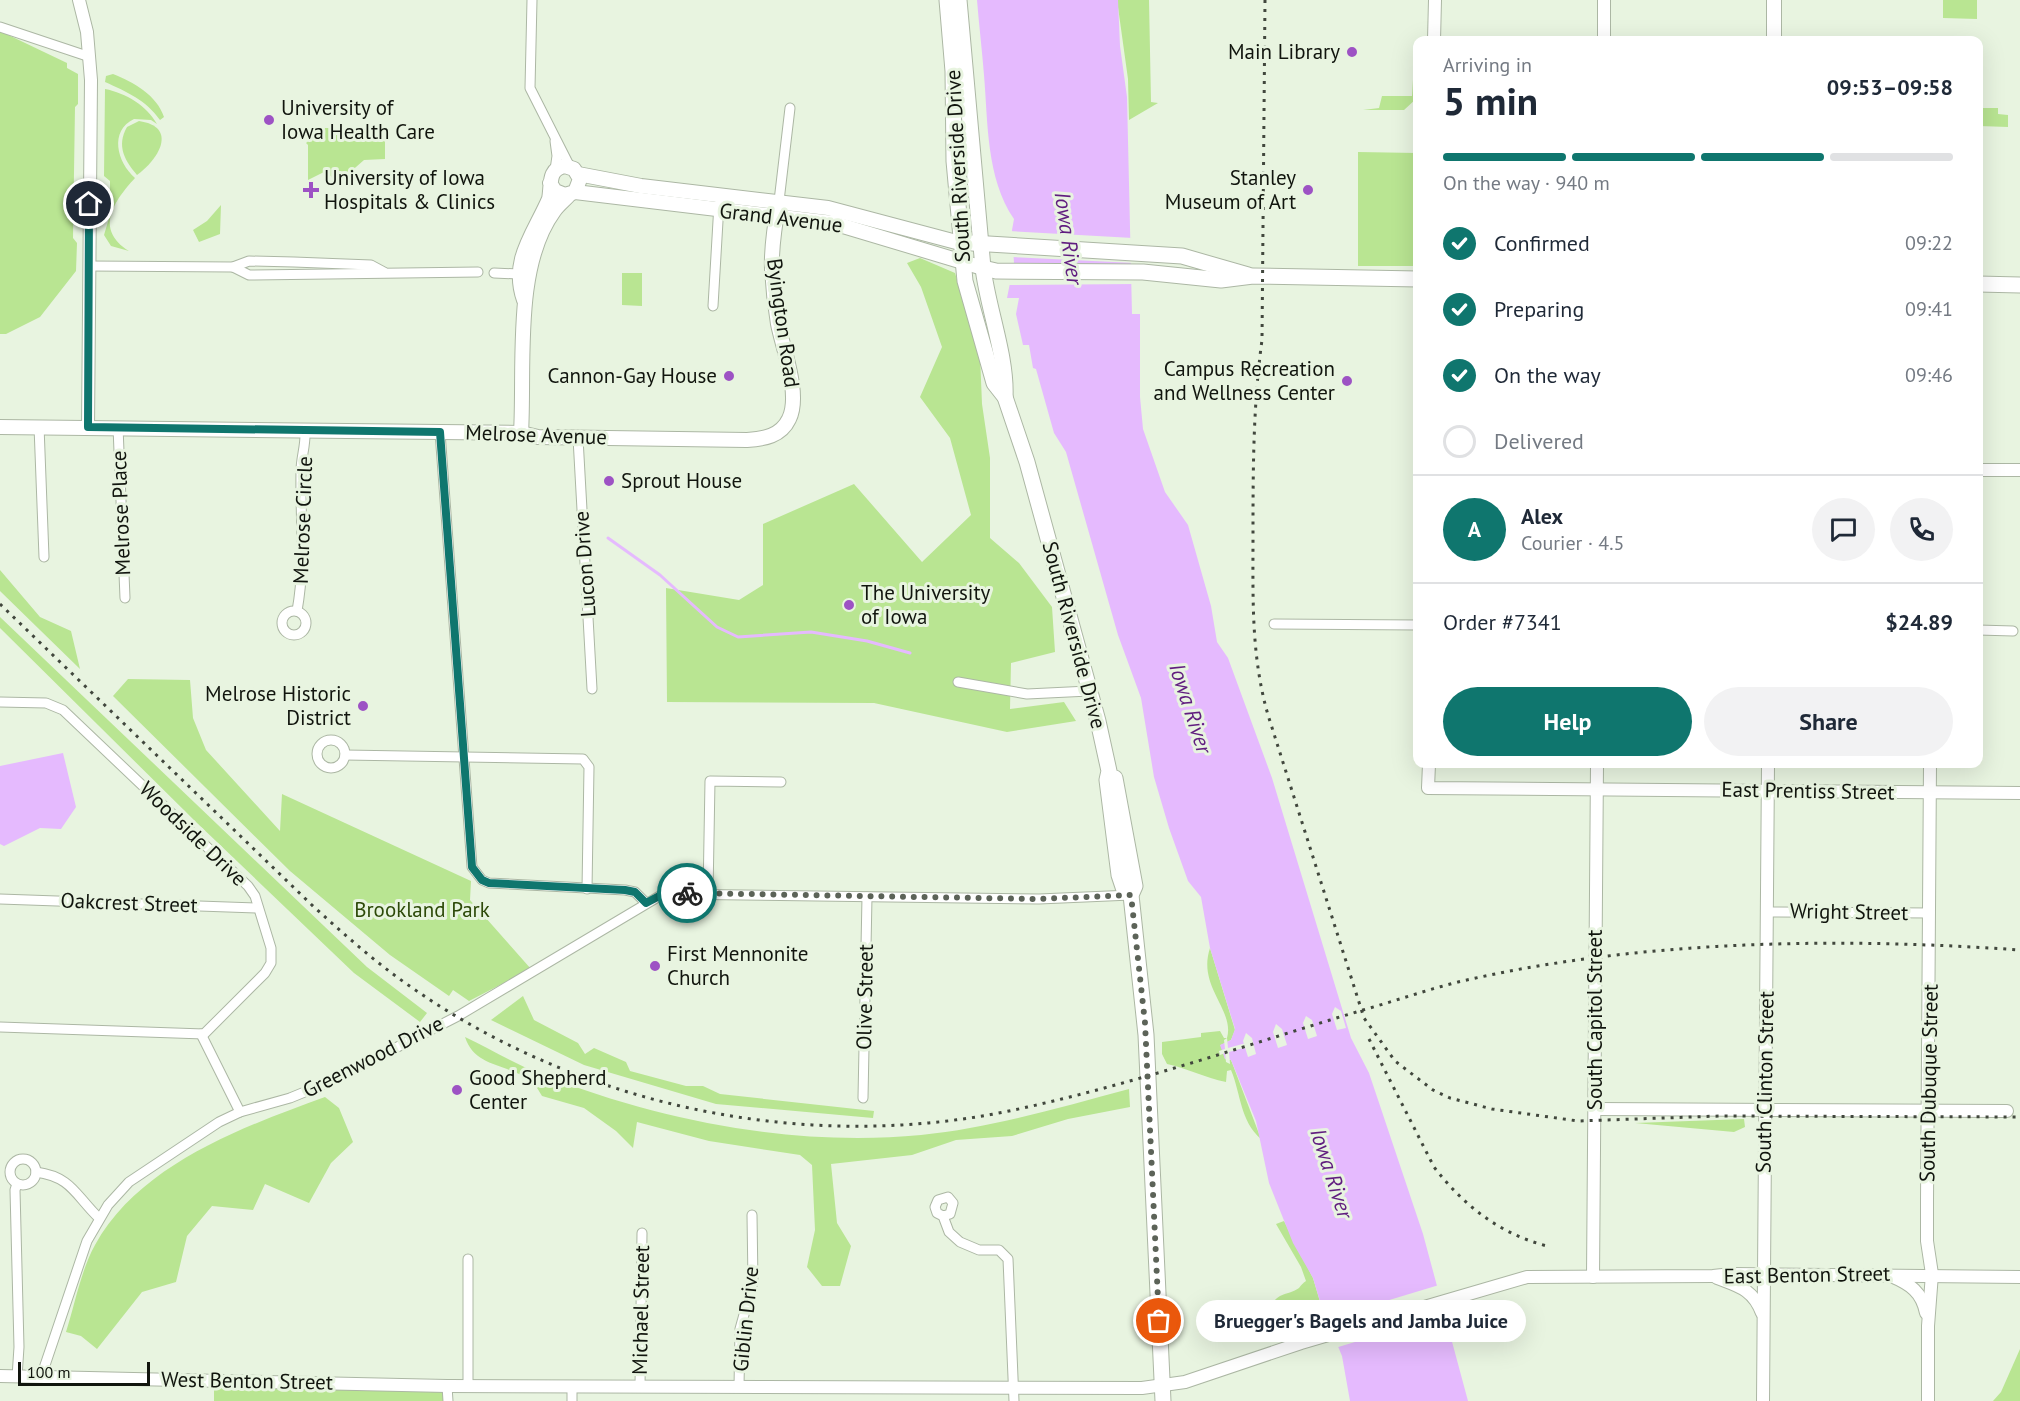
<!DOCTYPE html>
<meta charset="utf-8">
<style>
body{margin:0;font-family:"PT Sans",sans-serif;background:#f2f2f3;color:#1f2937;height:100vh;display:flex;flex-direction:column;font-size:22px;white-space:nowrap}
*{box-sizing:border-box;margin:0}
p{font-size:20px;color:#747a83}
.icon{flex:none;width:33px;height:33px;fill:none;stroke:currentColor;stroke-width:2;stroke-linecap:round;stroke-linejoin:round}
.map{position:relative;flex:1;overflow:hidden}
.side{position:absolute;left:1413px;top:36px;width:570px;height:732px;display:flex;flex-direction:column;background:#fff;border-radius:12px;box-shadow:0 6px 24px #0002}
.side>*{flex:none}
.scale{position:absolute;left:18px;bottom:15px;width:132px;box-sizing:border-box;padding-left:6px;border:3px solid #11150e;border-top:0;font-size:16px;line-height:21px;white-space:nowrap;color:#11150e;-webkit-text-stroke:4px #e8f4e0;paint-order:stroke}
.pin{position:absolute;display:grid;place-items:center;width:51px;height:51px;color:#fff;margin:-26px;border:3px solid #fff;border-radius:50%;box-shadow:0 2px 6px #0007}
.courier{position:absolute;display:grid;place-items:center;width:60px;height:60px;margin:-30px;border:4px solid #0f766e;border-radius:50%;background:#fff;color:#222;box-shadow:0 2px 8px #0007}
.bubble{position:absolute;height:42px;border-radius:21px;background:#fff;box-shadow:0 6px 24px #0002;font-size:20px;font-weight:600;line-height:42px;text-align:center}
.overview em{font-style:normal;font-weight:600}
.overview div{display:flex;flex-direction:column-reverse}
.overview{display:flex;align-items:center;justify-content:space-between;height:102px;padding:0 30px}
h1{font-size:39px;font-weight:600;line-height:45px}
.bar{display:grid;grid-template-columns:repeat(4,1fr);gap:9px 6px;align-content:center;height:72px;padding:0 30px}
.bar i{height:8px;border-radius:4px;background:#e0e1e3}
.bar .selected{background:#0f766e}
.bar p{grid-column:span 4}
.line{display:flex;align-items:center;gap:15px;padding:0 30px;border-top:2px solid #e0e1e3}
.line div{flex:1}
.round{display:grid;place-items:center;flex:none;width:63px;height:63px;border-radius:32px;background:#f2f2f3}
ol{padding:0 30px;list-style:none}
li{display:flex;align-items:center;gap:18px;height:66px}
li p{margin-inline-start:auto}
li .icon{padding:6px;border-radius:50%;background:#0f766e;color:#fff;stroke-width:4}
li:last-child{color:#747a83}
li i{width:33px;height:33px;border:3px solid #e0e1e3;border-radius:50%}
.primary-button{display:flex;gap:12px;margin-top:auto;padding:12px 30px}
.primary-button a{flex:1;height:69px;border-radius:36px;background:#0f766e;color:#fff;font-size:24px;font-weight:600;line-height:69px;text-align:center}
.primary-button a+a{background:#f2f2f3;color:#1f2937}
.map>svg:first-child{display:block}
.green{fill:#b9e592}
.water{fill:#e5bafe;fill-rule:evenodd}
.pier{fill:#e8f4e0}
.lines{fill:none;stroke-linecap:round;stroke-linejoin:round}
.stream{stroke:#e5bafe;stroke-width:3}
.minor-casing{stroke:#acb7a4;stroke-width:11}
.tertiary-casing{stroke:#acb7a4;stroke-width:14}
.secondary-casing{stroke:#acb7a4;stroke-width:16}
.primary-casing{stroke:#acb7a4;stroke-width:17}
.minor{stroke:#fff;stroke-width:9}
.tertiary{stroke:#fff;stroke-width:12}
.secondary{stroke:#fff;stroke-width:14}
.primary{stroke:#fff;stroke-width:15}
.rail{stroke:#41473d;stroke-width:3;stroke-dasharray:3 6;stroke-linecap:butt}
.done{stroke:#5c6358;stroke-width:6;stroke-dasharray:0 10.8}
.route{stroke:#0f766e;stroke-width:8}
.poi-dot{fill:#9d52c4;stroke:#e8f4e0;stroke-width:2}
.labels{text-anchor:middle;stroke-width:6;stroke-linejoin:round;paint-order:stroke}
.poi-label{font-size:21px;fill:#11150e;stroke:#e8f4e0;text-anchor:start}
.street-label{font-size:21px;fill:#11150e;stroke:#e8f4e0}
.park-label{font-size:21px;fill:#2d4a09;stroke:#e8f4e0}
.water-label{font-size:22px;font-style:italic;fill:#601d7f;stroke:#e8f4e0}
</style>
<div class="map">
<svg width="2020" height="1401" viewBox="0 0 2020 1401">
<rect width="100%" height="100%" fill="#e8f4e0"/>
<g class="green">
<path d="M1117,0H1149L1151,102L1158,103L1129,120L1128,79Z"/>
<path d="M1943,0H1977V19L1943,18Z"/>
<path d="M0,31L67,63V68L78,74V104L75,107L73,238L77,243L76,271L40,317L6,334H0Z"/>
<path d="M1414,63H1417V98L1404,110H1363L1379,108L1382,96H1412Z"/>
<path d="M113,74C133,82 157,95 164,117L160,120C146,100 127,92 105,82L106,76Z"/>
<path d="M105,89C126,93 147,106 157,124L151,120L134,119C109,131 117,162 135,178C114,201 94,229 129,251L111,246L104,235L110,215V181L104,176Z"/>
<path d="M1979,108H1998V114L2008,115V127L1979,126Z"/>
<path d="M139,121C179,127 158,160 137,175C125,161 116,146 127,127Z"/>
<path d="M323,128H385V159L364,160L340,181H335L326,171L308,180V145L306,143Z"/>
<path d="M1358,152L1417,153V266H1358Z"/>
<path d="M221,205L220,234L199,242L193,230L207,221Z"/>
<path d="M920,258L955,273L980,355L982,404L990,458V538L1019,563L1052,607L1055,652L1011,663L1010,709L1064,702L1076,721L1007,732L874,703L667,702L666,588L739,600L763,585V524L854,484L922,562L971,515L950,438L920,397L942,347L921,287L907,263Z"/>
<path d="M622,273H642V306L622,305Z"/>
<path d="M0,570L40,617L71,631L80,669L0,591Z"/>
<path d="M0,617L367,967L427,1013L420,1022L354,973L196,822L0,628Z"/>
<path d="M128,679L190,680L193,718L206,750L280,831L282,794L471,881L470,900L531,969L469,1001L453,990L449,996L390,955L290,871L113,696Z"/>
<path d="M1210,948L1235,1030L1231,1040L1221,1045L1225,1059L1231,1060L1261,1139C1240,1121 1241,1094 1231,1070L1227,1071L1226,1082C1205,1078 1187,1068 1167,1064L1162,1054V1042L1201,1037V1033L1220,1031L1224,1038H1227C1235,1010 1197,987 1210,948Z"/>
<path d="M523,996L534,1020L578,1043L585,1054L594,1048L626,1062L630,1071L686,1086H703L720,1094L874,1111L873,1118L716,1104L584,1065L491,1020Z"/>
<path d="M465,1037C491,1049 516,1065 543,1075C662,1121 793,1147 921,1135C992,1128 1061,1107 1129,1089L1130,1107L1068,1119L1012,1136L956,1140L912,1155L831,1164L837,1223L851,1246L840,1286H822L807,1267L815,1230L812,1165L800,1155L709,1141L637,1122L633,1148L616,1131L584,1108L542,1096C539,1091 535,1084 531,1081C507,1063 475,1068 465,1037Z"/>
<path d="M325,1097L339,1108L353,1142L331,1163L309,1203L265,1184L253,1210L212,1206L187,1236L176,1282L142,1292L97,1349L81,1336L66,1332C75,1304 81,1270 95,1245C140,1164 243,1127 325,1097Z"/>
<path d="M1744,1119L1745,1127L1734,1132L1635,1123Z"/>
<path d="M1284,1221L1313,1278L1325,1319L1287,1331C1273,1324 1263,1306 1280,1296C1286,1293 1294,1292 1299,1288C1301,1285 1303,1283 1306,1281L1301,1267L1276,1224Z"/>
<path d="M2020,1349V1401H1993L2001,1392Z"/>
<path d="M214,1386L447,1391L448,1401H214Z"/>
</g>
<g class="water">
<path d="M977,0H1118L1120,46L1127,97L1132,314H1140V397L1143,429L1165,492L1188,525L1211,606L1217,642L1228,658L1272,778L1351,1038L1369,1073L1423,1234L1468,1401H1350L1342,1356L1322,1308L1313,1278L1293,1243L1269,1183L1256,1121L1231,1060L1225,1059L1220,1045L1231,1040L1235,1029L1210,948L1201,897L1188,881L1169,828L1154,777L1141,698L1118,635L1066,452L1054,433L1036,369L1033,368L1029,345H1023L1016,314L1019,298H1007L1014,263L1012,230L1014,219C986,178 988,122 984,75C982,50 979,25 977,0ZM1335,1007L1341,1011L1346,1028L1337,1030L1332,1014ZM1306,1016L1312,1020L1317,1036L1308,1039L1303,1023ZM1276,1024L1282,1029L1287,1045L1278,1048L1273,1032ZM1246,1033L1252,1038L1256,1054L1248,1057L1243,1041Z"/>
<path d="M63,753L76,807L61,829L40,828L4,846L0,844V766Z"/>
</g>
<g class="pier">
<path d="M1009,231L1133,238L1134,263L1011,257Z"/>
<path d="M1011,263L1134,265V284L1006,285Z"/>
<path d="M1227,1038L1228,1048L1246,1043L1247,1047L1229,1052L1230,1064L1226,1062L1225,1053L1220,1055L1219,1051L1225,1049L1224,1040Z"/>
<path d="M1439,1285L1448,1314L1335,1348L1323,1320Z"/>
</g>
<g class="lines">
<path class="stream" d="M608,538L660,575L717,627L738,637L811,632L867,641L910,653"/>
<defs>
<g id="minor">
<path d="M532,0L530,88L570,167"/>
<path d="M0,27L90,57"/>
<path d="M555,170L557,156L555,141"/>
<path d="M779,201L790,108"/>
<path d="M89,266L233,267L249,261L294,262L371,265L384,272"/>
<path d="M233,267L249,275L478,272"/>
<path d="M494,273L519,274"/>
<path d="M713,306L719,204"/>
<path d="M39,426L44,557"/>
<path d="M118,427L125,598"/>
<path d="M440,432L472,867L482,880L489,883L625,890L635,892L646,903"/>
<path d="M578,438L592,689"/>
<circle cx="294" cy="623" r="12"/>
<path d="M297,611C306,560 300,521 301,471C301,457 306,445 305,430"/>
<path d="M1274,624L1418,625"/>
<path d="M1978,630L2013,631"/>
<path d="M958,682L1027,694L1089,691"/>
<path d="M0,702L46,703L63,710L248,886L255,896L271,948V963L265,973L204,1034L0,1027"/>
<circle cx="331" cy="754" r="14"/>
<path d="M345,755L583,759L589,767L587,889"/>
<path d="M708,894L710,781L781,782"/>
<path d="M0,899L258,908"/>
<path d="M1767,912L1930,913"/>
<path d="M201,1034L240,1112"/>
<path d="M863,1098L867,897"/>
<circle cx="23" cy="1172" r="13"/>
<path d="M36,1172C72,1177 75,1195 99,1218"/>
<path d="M943,1216L950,1214L953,1203L948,1197L938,1200L935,1207L937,1213L943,1216L949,1232L960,1242L979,1250H999L1008,1259L1014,1401"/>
<path d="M17,1377L19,1347L15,1190L17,1184"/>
<path d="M41,1377L87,1241L108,1205L129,1182L219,1122L240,1112L290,1098L329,1082L458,1016L663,894L1039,899L1131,895"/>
<path d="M447,1386L448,1401"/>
<path d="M468,1386V1259"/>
<path d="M572,1386V1401"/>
<path d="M640,1387L642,1233"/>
<path d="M739,1387L740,1329L753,1282L752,1215"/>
</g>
<g id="tertiary">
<path d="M79,0L87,32L91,80L88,427"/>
<path d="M1434,40L1435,0"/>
<path d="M1604,40V0"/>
<path d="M1978,470H2020"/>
<path d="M1429,764L1428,788L2020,793"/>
<path d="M1595,1109L2007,1111"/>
<path d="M1891,1276C1910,1284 1922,1292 1926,1313"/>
<path d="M1593,1277L1597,764"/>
<path d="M1717,1278C1738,1286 1753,1289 1762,1313"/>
<path d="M0,1376L447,1386L1142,1388L1185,1382L1301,1343L1527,1277L1713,1276L1732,1274L2020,1277"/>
<path d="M1763,1401L1768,764"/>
<path d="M1928,1401V1326L1932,1274L1927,1241V1200L1930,764"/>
</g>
<g id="secondary">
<path d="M1774,40V0"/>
<path d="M578,174L641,186L828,208L960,243"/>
<path d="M575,192L833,223L983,268"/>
<path d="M524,300C510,260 534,234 549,199C552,185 547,169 565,166L574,169L580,179L575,192L565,195L555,191L550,183"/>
<path d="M0,427L521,433L538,437L747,440C764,439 781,436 789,419C801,395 783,349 778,324C775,306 773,288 772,269C771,247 775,223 779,201"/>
<path d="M521,433C525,367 513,267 554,211C559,204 565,200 570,194"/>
</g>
<g id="primary">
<path d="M947,0L953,71L954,161L965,281L994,383L1005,397L1027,462L1098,721L1109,771L1107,780L1119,875L1124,890L1131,895"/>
<path d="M959,0L983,268C988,309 1007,357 1005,397"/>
<path d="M972,243L1182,256L1248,275"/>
<path d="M983,268L996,271L1143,272L1221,280L1253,276L1418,279"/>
<path d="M1978,284L2020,285"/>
<path d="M1115,778L1135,886L1131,895L1146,1035L1163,1401"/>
</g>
</defs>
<use href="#minor" class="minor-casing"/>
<use href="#tertiary" class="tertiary-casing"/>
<use href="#secondary" class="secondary-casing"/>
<use href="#primary" class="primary-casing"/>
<use href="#minor" class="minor"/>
<use href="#tertiary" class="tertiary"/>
<use href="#secondary" class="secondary"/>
<use href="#primary" class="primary"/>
<g class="rail">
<path d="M1265,0L1262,340C1253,406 1253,471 1253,538C1253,598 1251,656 1268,715L1364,1018L1395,1061L1433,1090L1450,1098L1492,1109L1578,1121L1720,1116L2020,1117"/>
<path d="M0,604L314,907C345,935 376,963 411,987C582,1107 805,1153 1009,1111C1129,1086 1246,1045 1363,1010C1395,1001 1426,990 1458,982C1638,940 1836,937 2020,950"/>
<path d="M1369,1039L1434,1167C1464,1206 1500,1234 1547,1246"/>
</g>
</g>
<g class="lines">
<path class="done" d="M687,893L1038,899L1131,895L1145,1023L1159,1321"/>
<path class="route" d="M89,204L88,427L440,432L472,867L482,880L489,883L625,890L635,892L646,903L663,894L687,893"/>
</g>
<g class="poi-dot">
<circle cx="1352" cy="52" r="6"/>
<circle cx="269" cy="120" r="6"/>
<path d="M308 181h6v6h6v6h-6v6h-6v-6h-6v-6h6z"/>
<circle cx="1308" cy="190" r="6"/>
<circle cx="729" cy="376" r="6"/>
<circle cx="1347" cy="381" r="6"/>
<circle cx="609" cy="481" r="6"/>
<circle cx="849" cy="605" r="6"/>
<circle cx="363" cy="706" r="6"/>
<circle cx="655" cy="966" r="6"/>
<circle cx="457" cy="1090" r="6"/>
</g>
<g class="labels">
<g class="poi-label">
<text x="1340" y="59" text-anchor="end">Main Library</text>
<text x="281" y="115">University of<tspan x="281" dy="24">Iowa Health Care</tspan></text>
<text x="324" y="185">University of Iowa<tspan x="324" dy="24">Hospitals &amp; Clinics</tspan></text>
<text x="1296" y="185" text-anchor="end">Stanley<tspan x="1296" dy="24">Museum of Art</tspan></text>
<text x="1335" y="376" text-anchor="end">Campus Recreation<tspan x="1335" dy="24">and Wellness Center</tspan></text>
<text x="717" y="383" text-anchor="end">Cannon-Gay House</text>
<text x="621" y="488">Sprout House</text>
<text x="861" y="600">The University<tspan x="861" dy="24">of Iowa</tspan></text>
<text x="351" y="701" text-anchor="end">Melrose Historic<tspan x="351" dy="24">District</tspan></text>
<text x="667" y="961">First Mennonite<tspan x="667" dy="24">Church</tspan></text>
<text x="469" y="1085">Good Shepherd<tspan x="469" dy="24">Center</tspan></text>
</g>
<g class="street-label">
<text transform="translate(958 166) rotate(-93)" y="7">South Riverside Drive</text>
<text transform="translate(781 218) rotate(7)" y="7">Grand Avenue</text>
<text transform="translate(783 323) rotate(82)" y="7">Byington Road</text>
<text transform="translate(536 435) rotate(2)" y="7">Melrose Avenue</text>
<text transform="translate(121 513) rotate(-92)" y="7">Melrose Place</text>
<text transform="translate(303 520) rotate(-88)" y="7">Melrose Circle</text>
<text transform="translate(585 564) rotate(-94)" y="7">Lucon Drive</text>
<text transform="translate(1074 635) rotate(75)" y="7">South Riverside Drive</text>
<text transform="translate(1808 791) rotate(1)" y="7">East Prentiss Street</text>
<text transform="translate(193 834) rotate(44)" y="7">Woodside Drive</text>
<text transform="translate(129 903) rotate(2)" y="7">Oakcrest Street</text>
<text transform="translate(1849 912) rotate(1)" y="7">Wright Street</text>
<text transform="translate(865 997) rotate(-89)" y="7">Olive Street</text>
<text transform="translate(1595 1020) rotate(-90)" y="7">South Capitol Street</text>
<text transform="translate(373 1057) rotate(-27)" y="7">Greenwood Drive</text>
<text transform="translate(1765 1082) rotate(-89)" y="7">South Clinton Street</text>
<text transform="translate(1929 1083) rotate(-89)" y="7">South Dubuque Street</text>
<text transform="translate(1807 1275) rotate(-1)" y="7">East Benton Street</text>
<text transform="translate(641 1310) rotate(-89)" y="7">Michael Street</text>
<text transform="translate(746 1319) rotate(-84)" y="7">Giblin Drive</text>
<text transform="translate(247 1381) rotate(1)" y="7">West Benton Street</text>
</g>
<g class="park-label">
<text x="422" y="917">Brookland Park</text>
</g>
<g class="water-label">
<text transform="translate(1069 238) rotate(82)" y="8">Iowa River</text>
<text transform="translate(1191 708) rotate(72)" y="8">Iowa River</text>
<text transform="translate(1332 1173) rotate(72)" y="8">Iowa River</text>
</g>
</g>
</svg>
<div class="scale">100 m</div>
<div class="pin" style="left:1159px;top:1321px;background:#ea580c"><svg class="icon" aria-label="bag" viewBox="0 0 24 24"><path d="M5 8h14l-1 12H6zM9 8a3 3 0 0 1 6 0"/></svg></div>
<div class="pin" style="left:89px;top:204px;background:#1f2937"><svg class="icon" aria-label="home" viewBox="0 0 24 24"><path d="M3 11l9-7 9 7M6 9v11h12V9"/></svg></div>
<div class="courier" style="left:687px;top:893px"><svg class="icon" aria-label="bike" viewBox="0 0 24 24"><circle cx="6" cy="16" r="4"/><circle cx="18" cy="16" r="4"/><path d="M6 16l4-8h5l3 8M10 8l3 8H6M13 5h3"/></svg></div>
<div class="bubble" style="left:1196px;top:1300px;width:330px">Bruegger's Bagels and Jamba Juice</div>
<section class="side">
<div class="overview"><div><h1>5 min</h1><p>Arriving in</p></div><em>09:53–09:58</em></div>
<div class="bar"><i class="selected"></i><i class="selected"></i><i class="selected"></i><i></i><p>On the way · 940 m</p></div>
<ol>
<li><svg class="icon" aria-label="check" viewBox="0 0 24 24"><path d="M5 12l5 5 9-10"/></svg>Confirmed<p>09:22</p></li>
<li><svg class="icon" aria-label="check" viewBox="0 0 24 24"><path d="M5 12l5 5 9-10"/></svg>Preparing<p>09:41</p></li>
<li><svg class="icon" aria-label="check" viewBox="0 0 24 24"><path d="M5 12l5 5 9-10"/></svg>On the way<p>09:46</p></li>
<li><i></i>Delivered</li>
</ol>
<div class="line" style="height:108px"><b class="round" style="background:#0f766e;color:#fff">A</b><div><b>Alex</b><p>Courier · 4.5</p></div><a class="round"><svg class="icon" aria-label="chat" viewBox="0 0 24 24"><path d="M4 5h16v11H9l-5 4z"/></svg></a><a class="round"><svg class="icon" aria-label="phone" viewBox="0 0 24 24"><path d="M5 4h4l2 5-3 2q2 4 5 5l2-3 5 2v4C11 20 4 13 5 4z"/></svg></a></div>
<div class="line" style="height:78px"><div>Order #7341</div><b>$24.89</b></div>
<div class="primary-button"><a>Help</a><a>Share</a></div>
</section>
</div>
